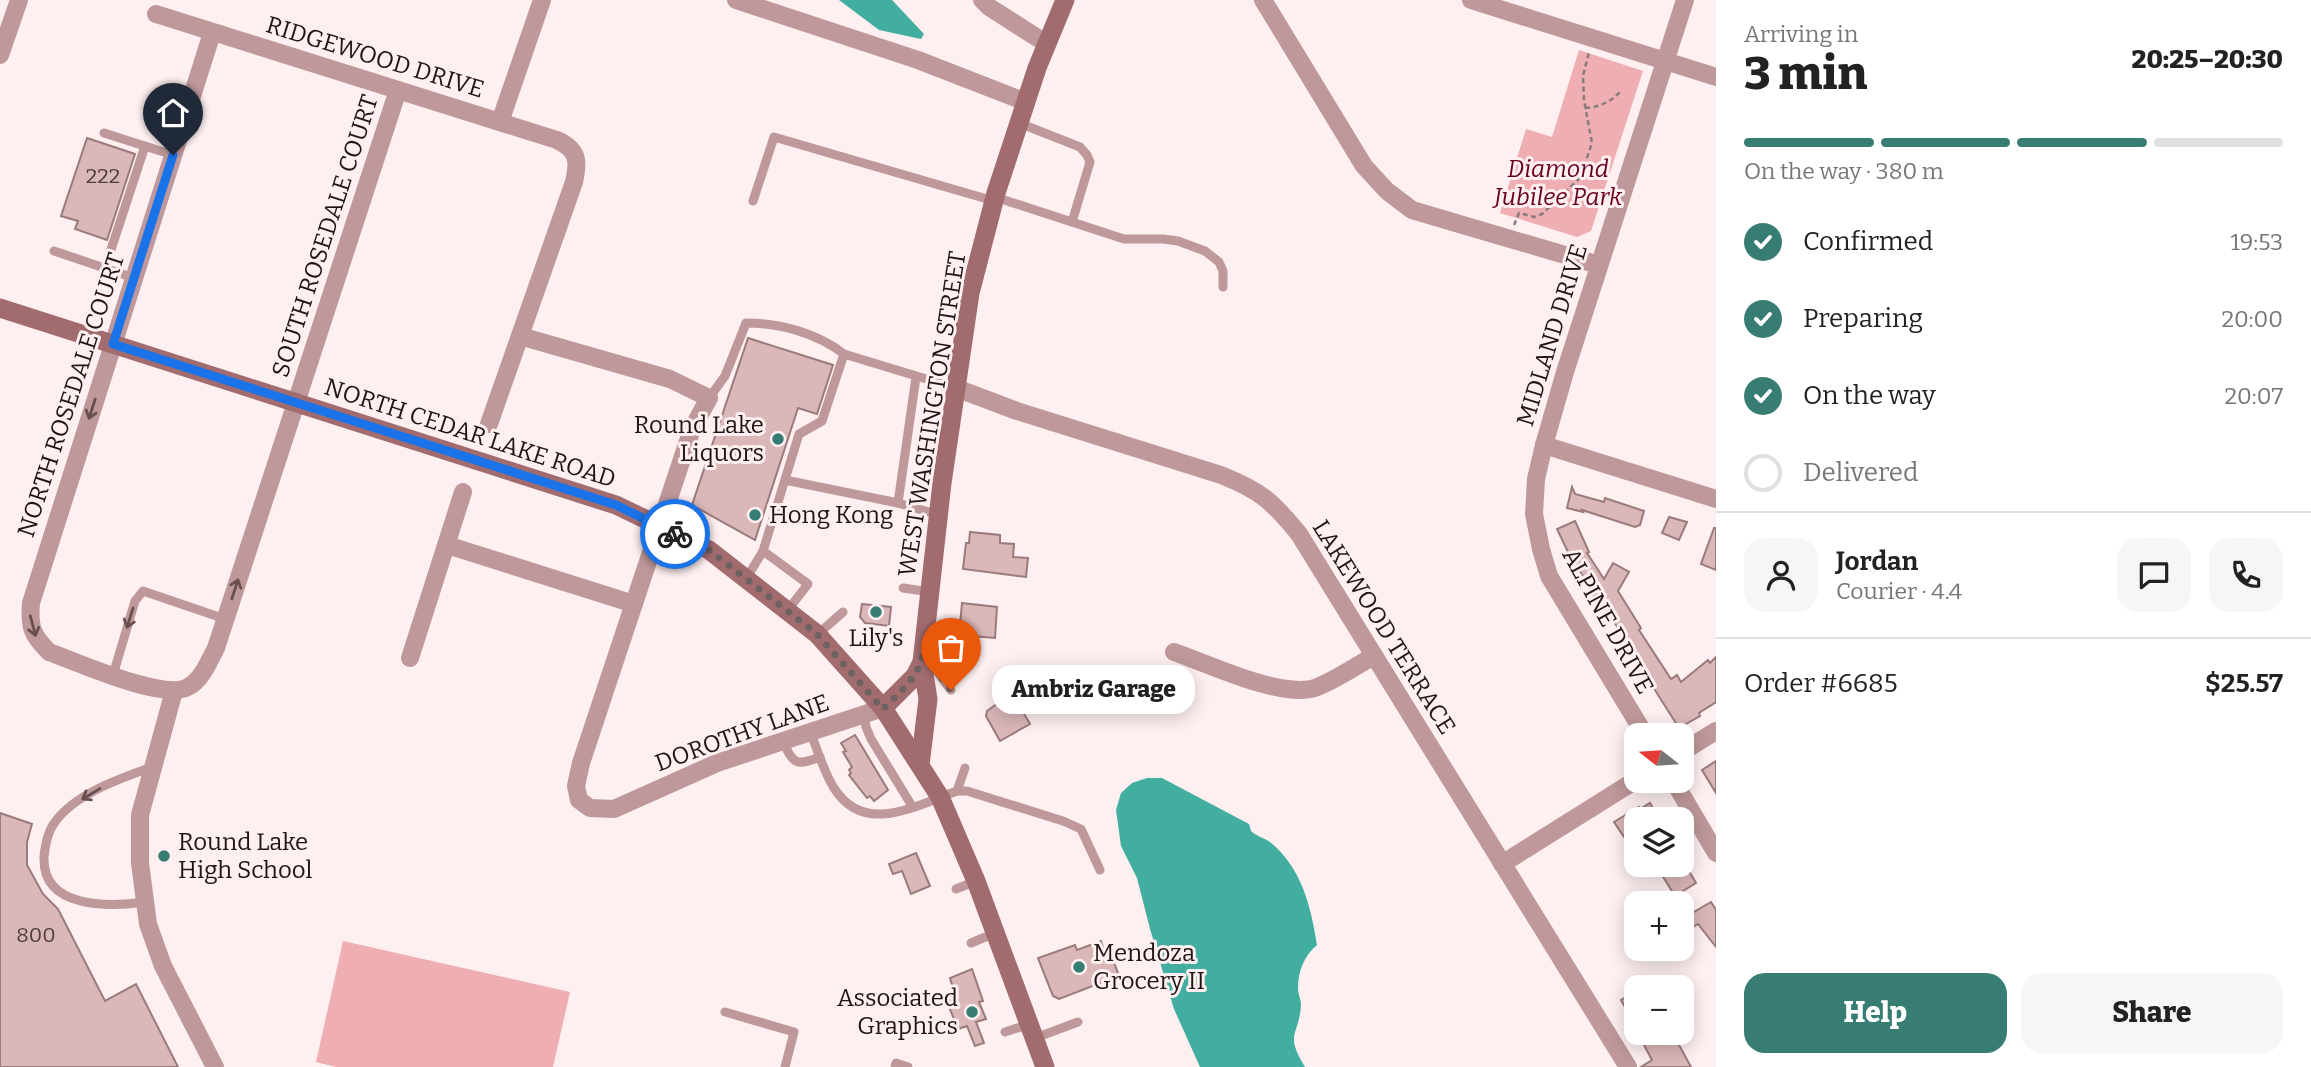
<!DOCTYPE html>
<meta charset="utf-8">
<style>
body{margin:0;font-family:Bitter,serif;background:#f6f6f6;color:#222;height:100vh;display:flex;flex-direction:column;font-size:26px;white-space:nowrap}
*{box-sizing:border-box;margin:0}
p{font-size:23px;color:#767676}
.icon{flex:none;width:38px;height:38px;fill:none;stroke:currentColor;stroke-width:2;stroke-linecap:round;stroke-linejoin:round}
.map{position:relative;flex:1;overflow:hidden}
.drawer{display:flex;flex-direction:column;background:#fff;width:595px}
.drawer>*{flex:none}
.needle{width:46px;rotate:287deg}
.buttons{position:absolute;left:1624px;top:723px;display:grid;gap:14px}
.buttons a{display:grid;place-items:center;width:70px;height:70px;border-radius:14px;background:#fff;box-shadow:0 4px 18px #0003;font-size:35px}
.pin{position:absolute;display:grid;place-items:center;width:60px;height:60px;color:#fff;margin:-72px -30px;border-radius:50% 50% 50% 0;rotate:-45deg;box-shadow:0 0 7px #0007}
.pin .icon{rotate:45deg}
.courier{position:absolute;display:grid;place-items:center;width:70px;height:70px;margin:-35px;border:5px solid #1a73e8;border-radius:50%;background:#fff;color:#222;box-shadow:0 2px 9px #0007}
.bubble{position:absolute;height:49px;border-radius:21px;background:#fff;box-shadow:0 4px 18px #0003;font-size:23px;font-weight:800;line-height:49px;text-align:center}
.head em{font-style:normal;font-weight:800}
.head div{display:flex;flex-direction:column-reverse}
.head{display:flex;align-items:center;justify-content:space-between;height:119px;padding:0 28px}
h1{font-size:46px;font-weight:800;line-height:52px}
.bar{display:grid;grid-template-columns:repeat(4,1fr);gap:10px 7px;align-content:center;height:84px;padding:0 28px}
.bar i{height:9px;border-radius:5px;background:#e0e0e0}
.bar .selected{background:#387d73}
.bar p{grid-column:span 4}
.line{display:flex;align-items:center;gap:18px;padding:0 28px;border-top:2px solid #e0e0e0}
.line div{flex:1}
.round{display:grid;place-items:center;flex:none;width:74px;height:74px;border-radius:21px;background:#f6f6f6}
ol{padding:0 28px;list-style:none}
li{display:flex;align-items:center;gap:21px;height:77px}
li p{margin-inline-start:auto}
li .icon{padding:7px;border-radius:50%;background:#387d73;color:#fff;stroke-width:4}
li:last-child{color:#767676}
li i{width:38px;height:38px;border:4px solid #e0e0e0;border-radius:50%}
.action{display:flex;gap:14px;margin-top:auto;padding:14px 28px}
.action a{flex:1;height:80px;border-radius:21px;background:#387d73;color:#fff;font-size:28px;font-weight:800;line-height:80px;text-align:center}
.action a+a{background:#f6f6f6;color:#222}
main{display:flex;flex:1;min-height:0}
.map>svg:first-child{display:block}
.green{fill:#efaeb1}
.water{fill:#41ae9f}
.building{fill:#dab7b9;stroke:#9a7a7b;stroke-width:2}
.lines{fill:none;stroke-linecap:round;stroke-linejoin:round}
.path{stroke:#897b7c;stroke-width:2.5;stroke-dasharray:5 3.5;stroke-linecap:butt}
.service{stroke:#be989a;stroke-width:9}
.minor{stroke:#be989a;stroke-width:18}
.secondary{stroke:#a26c6f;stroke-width:19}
.oneway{stroke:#684f51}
.done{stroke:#6e6162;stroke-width:7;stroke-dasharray:0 12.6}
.route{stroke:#1a73e8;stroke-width:9}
.poi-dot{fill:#387d73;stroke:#feeff0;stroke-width:2.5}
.labels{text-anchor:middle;stroke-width:6;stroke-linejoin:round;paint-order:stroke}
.number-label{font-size:21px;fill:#4f3d3e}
.street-label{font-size:24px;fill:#211415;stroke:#feeff0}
.park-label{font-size:24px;font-style:italic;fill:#68011e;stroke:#feeff0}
.poi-label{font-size:24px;fill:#211415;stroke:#feeff0;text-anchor:start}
</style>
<main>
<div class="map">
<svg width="1716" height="1067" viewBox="0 0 1716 1067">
<rect width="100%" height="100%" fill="#feeff0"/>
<g class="green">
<path d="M1579,50L1643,71L1591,231L1577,237L1500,213L1526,129L1552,137Z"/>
<path d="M343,941L570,992L553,1067H336L316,1062Z"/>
</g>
<g class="water">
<path d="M839,0H892L924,34L921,39L879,30Z"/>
<path d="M1147,778H1162L1249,824L1251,831C1256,836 1264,838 1270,842C1302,868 1311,907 1317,945C1304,956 1298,971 1298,989C1298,994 1301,999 1301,1005C1299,1037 1284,1032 1305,1067H1200L1174,1009L1150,929L1137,878L1121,846L1116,810L1121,793L1132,783Z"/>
</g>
<g class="building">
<path d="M87,138L135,154L107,240L75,229L78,221L61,216Z"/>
<path d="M748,338L833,365L817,414L798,408L755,540L692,505Z"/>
<path d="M1572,487L1575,494L1604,502L1605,498L1644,511L1640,525L1635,527L1582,510L1583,512L1567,508Z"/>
<path d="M1669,517L1687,522L1679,540L1662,533Z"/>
<path d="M1575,521L1589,552L1587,553L1604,579L1613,563L1629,572L1618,591L1641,628L1639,630L1671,679L1677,675L1681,682L1708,660L1710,663L1716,657V702L1699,713L1700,716L1679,728L1627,646L1629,645L1596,594L1594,596L1578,568L1576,569L1557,529Z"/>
<path d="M1714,528H1716V570L1701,564Z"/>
<path d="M970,532L1000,535V543L1014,544L1013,557L1028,558L1026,577L963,569L966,543H969Z"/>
<path d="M962,603L997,607L995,638L959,635Z"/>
<path d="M862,604L891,607L889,626L865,623L860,617Z"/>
<path d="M1012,693L1030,724L1000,741L986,716L987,711Z"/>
<path d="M855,735L888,790L874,801L870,796L867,798L849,775L851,773L849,770L852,767L843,752L846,751L841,743Z"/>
<path d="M1716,761V793L1702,770Z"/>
<path d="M1650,803L1659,819H1636V830L1624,837L1614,822L1639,807L1640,809Z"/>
<path d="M0,813L32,824L27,842V865L43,894L58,909L105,1001L136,984L178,1067H0Z"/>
<path d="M916,853L930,886L911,894L902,871L893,874L889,864Z"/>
<path d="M1655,864H1685L1696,883L1675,896Z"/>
<path d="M1711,902L1716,910V947L1698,924L1682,934V919Z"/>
<path d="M1101,941L1104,951L1109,949L1119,976L1059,999L1053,996L1038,958L1075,945L1077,950Z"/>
<path d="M972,969L983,1001L979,1002L986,1019L976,1022L984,1043L975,1046L967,1026L958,1029L947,1002L956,998L950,978Z"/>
<path d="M1636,991V1026L1621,1000Z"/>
<path d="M1637,1032H1672L1691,1067H1641L1652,1060Z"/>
</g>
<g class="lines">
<g class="path">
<path d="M1585,108C1600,107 1610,102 1620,92"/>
<path d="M1514,225L1519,213L1534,217L1542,214L1580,178L1592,143L1584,100L1583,76L1589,52"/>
</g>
<g class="service">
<path d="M1019,123L1080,147L1087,155L1090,162L1072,222"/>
<path d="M104,133L173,155"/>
<path d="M995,197L1124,239H1163L1178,241L1205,251L1219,262L1223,271V287"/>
<path d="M753,201L774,137L994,201"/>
<path d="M54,251L134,278"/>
<path d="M105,268L145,146"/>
<path d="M916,377L898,503L939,515"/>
<path d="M709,398L725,376L746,323C780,323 817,333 844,354"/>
<path d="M785,480L898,503"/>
<path d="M763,551L808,584L787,611"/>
<path d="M746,579L763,551L799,434L822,421L844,354L956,388"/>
<path d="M903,588L930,592"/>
<path d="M818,634L843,612"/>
<path d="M925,655L951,690"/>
<path d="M113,675L135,601L143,591L225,619"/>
<path d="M864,715L866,727L871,739L912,806"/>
<path d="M810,732C818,750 823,771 834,788C864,836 915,806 957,791H967L1063,821L1081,829L1100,870"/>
<path d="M783,741C793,765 797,766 820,757"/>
<path d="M957,791L965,768"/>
<path d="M956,889L976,881"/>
<path d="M145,902C109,907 42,909 44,857C45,846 48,831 55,822C75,794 121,778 152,767"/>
<path d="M971,943L995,933"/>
<path d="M725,1012L794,1032L785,1067"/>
<path d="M1005,1032L1030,1024"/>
<path d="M1035,1038L1078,1022"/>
<path d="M895,1067L896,1063L908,1067"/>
</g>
<g class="minor">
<path d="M736,0L918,60L1026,102"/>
<path d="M982,0L989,7L1047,44"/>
<path d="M1263,0L1364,166L1387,191L1412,210L1599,265"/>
<path d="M1471,0L1716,77"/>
<path d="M156,14L557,140C578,150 579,160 574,182L489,424"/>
<path d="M212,33L31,603C29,627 32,635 49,652C77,662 163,701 188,687C202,680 209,661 216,648L398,90"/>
<path d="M0,55L19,0"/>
<path d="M500,122L542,0"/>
<path d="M520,336L670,379L709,398L692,429L581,763L576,786L579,800L590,808L614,809L717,763L883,708"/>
<path d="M956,388L1017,411L1221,475C1261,491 1272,501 1299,534L1628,1067"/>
<path d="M1544,445L1716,499"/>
<path d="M447,545L634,604"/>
<path d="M1174,652C1209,664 1275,696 1311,689C1328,685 1357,665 1374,656"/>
<path d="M410,658L463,492"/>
<path d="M174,691L140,815V863L148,924L163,966L215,1067"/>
<path d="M1645,735L1549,576L1541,549L1534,514L1536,479L1544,445L1565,372L1685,0"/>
<path d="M1682,752L1716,731"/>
<path d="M1673,780L1716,853"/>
<path d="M1502,864L1636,780"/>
</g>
<g class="secondary">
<path d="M0,308L616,505L709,550L817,634L883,708L940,797L976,881L1045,1067"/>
<path d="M883,708L915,676L922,662L942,483L970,293L996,193L1037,68L1065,0"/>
<path d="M920,765L928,699L922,662"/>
</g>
</g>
<defs><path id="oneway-shaft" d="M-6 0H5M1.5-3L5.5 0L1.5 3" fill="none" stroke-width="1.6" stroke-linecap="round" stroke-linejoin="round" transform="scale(1.75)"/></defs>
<g class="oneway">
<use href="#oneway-shaft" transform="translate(92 409) rotate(108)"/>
<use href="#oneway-shaft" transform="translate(235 589) rotate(-72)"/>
<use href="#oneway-shaft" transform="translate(130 618) rotate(107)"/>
<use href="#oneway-shaft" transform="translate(33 626) rotate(75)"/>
<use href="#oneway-shaft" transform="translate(91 794) rotate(149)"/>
</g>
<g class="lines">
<path class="done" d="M675,534L709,550L817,634L883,709C900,692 920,676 923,652L951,690"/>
<path class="route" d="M173,155L113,344L616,505L675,534"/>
</g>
<g class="poi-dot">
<circle cx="778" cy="439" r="7"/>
<circle cx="755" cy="515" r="7"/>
<circle cx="876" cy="612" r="7"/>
<circle cx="164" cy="856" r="7"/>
<circle cx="1079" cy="967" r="7"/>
<circle cx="972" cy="1012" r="7"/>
</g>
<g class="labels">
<g class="number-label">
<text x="103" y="183">222</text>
<text x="36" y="942">800</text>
</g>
<g class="street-label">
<text transform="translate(375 57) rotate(17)" y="8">RIDGEWOOD DRIVE</text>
<text transform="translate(325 236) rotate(-72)" y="8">SOUTH ROSEDALE COURT</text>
<text transform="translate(1552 335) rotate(-73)" y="8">MIDLAND DRIVE</text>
<text transform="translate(71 395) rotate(-72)" y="8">NORTH ROSEDALE COURT</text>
<text transform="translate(932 414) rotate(-81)" y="8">WEST WASHINGTON STREET</text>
<text transform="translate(470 433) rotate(18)" y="8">NORTH CEDAR LAKE ROAD</text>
<text transform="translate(1608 621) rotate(61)" y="8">ALPINE DRIVE</text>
<text transform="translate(1384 627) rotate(58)" y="8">LAKEWOOD TERRACE</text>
<text transform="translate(742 733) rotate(-20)" y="8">DOROTHY LANE</text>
</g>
<g class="park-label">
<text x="1558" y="177">Diamond<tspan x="1558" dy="28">Jubilee Park</tspan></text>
</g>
<g class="poi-label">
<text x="764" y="433" text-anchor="end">Round Lake<tspan x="764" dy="28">Liquors</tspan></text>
<text x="769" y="523">Hong Kong</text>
<text x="876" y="646" text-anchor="middle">Lily's</text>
<text x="178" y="850">Round Lake<tspan x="178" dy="28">High School</tspan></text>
<text x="1093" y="961">Mendoza<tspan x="1093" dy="28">Grocery II</tspan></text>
<text x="958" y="1006" text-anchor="end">Associated<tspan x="958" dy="28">Graphics</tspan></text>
</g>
</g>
</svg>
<div class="buttons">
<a><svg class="needle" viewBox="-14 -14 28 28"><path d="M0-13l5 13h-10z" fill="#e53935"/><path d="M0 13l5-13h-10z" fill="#767676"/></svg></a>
<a><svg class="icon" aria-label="layers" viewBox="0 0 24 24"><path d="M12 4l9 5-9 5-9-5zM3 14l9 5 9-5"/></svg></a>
<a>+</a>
<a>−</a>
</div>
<div class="pin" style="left:951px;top:690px;background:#ea580c"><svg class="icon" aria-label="bag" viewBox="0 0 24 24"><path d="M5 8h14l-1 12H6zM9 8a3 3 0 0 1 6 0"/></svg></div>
<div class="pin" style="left:173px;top:155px;background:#1f2937"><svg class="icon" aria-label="home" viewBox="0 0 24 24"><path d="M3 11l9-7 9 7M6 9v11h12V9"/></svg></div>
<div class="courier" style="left:675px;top:534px"><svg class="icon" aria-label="bike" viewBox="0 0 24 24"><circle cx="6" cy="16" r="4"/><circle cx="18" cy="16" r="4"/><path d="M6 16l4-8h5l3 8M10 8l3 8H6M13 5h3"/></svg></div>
<div class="bubble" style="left:992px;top:665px;width:203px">Ambriz Garage</div>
</div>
<section class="drawer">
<div class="head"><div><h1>3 min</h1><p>Arriving in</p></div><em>20:25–20:30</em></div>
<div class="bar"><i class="selected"></i><i class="selected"></i><i class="selected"></i><i></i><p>On the way · 380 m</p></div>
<ol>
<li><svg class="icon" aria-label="check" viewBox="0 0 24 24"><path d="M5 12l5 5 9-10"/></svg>Confirmed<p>19:53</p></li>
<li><svg class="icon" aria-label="check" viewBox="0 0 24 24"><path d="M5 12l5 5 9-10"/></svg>Preparing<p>20:00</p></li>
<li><svg class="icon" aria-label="check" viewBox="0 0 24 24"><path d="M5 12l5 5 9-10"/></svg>On the way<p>20:07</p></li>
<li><i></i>Delivered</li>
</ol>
<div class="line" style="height:126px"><a class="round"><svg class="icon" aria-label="person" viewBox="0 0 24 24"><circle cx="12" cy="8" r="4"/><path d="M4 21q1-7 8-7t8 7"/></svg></a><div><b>Jordan</b><p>Courier · 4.4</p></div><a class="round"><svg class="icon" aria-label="chat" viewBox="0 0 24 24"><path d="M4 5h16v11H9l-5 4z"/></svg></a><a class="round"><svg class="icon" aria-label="phone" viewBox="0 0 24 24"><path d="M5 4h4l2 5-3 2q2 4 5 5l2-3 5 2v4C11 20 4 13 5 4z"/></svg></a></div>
<div class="line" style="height:91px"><div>Order #6685</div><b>$25.57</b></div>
<div class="action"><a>Help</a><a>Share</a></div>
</section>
</main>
